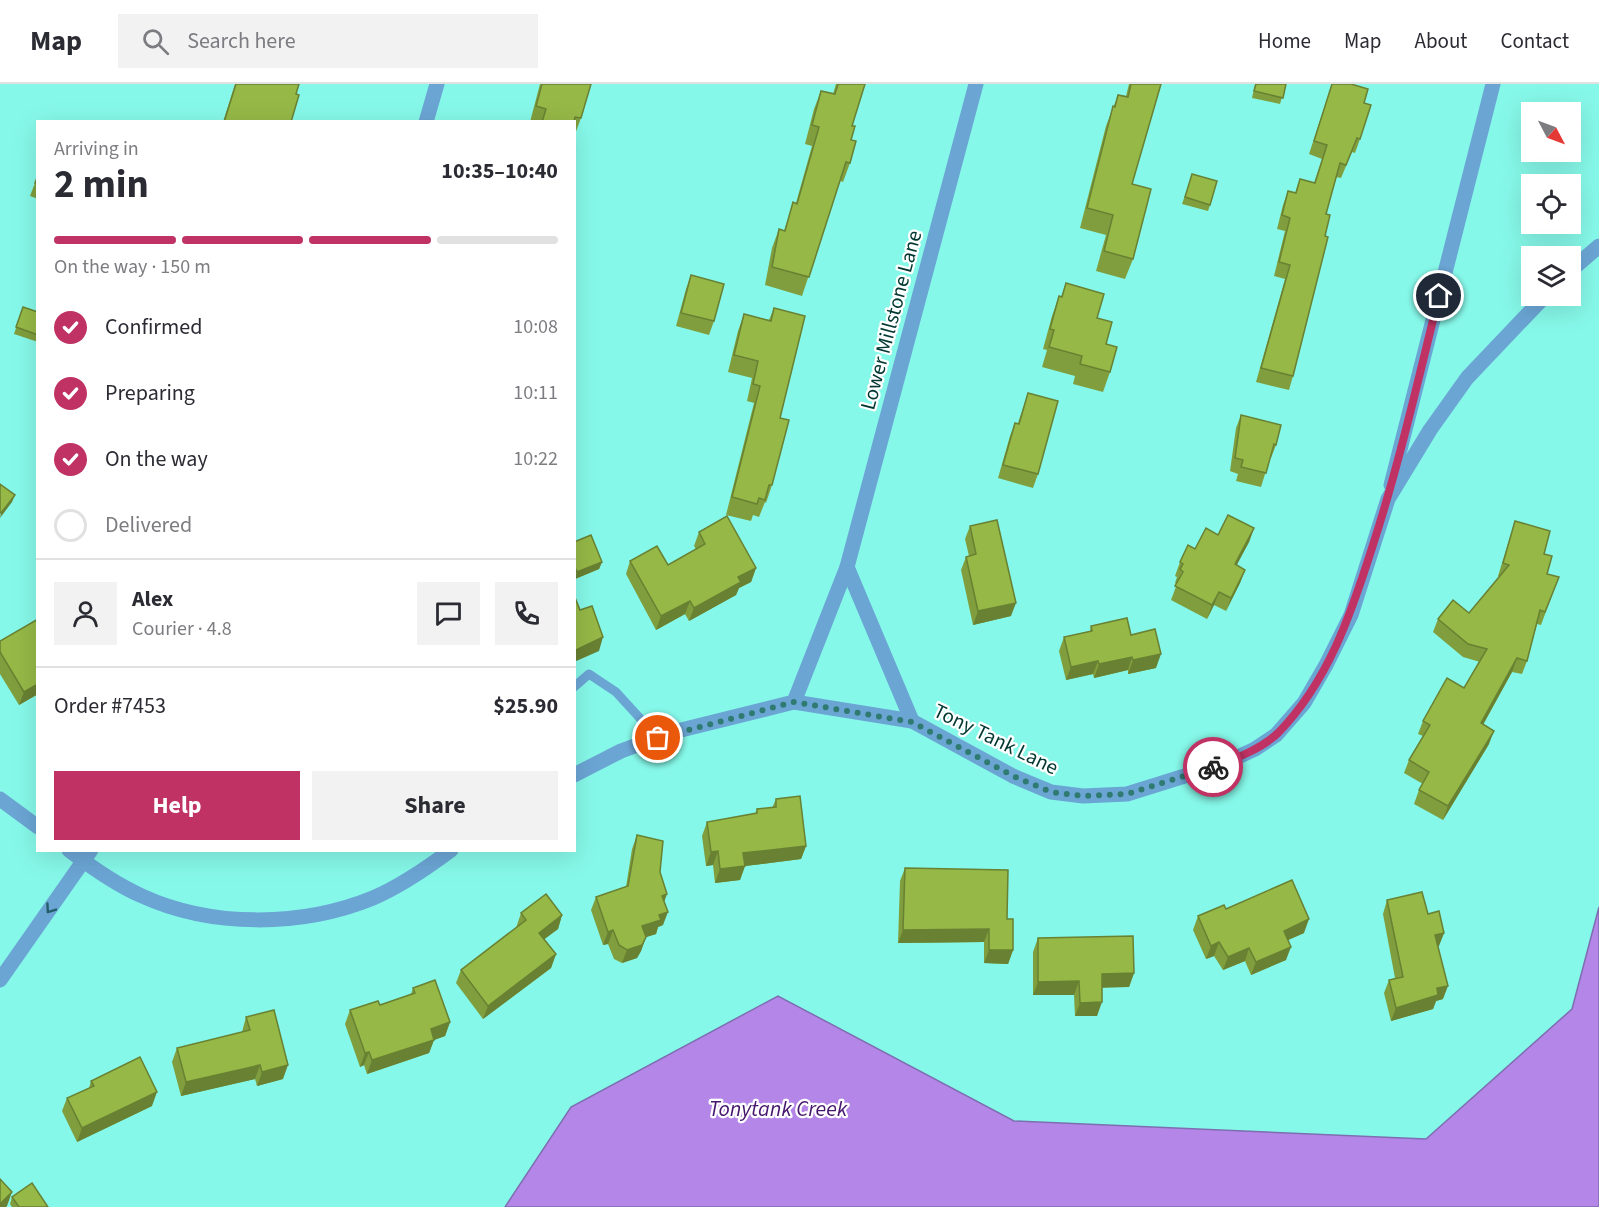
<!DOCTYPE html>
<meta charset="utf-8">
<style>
body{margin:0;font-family:"Source Sans 3",sans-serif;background:#f2f2f3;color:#2b2b33;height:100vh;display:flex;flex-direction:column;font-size:22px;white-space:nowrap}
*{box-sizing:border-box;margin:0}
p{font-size:20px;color:#7c7c81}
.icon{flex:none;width:33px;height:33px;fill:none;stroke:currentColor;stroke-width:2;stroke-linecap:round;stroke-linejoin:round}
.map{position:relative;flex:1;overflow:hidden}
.sheet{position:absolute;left:36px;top:36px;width:540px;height:732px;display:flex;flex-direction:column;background:#fff;border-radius:0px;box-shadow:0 6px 24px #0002}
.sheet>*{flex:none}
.needle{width:39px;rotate:131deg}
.fabs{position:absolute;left:1521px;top:18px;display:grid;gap:12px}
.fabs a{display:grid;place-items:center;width:60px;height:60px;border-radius:0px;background:#fff;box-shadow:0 6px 24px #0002;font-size:30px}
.pin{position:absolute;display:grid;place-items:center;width:51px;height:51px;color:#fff;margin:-26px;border:3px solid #fff;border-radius:50%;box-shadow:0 2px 6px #0007}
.courier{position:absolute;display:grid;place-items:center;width:60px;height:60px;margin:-30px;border:4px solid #bf3263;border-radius:50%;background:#fff;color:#222;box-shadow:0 2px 8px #0007}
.head em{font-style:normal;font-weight:700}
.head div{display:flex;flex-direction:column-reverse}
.head{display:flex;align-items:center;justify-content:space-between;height:102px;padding:0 18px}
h1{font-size:39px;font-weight:700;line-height:45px}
.bar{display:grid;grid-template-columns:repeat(4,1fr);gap:9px 6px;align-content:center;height:72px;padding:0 18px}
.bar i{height:8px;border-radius:4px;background:#e1e1e2}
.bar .on{background:#bf3263}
.bar p{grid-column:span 4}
.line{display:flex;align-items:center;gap:15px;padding:0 18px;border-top:2px solid #e1e1e2}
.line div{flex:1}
.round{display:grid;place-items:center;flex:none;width:63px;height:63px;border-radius:0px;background:#f2f2f3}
ol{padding:0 18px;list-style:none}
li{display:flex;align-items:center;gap:18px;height:66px}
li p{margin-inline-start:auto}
li .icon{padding:6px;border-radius:50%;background:#bf3263;color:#fff;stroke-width:4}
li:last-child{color:#7c7c81}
li i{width:33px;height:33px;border:3px solid #e1e1e2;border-radius:50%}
.cta{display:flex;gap:12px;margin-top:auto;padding:12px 18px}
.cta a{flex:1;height:69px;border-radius:0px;background:#bf3263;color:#fff;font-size:24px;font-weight:700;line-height:69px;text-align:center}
.cta a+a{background:#f2f2f3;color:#2b2b33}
header{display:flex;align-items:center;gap:36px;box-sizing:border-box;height:84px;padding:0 30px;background:#fff;border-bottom:2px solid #e1e1e2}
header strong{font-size:28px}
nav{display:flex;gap:33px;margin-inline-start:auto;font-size:21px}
.search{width:420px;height:54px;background:#f2f2f3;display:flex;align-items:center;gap:15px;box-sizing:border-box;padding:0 21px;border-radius:0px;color:#7c7c81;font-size:22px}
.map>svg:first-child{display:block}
.water{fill:#b386e7;stroke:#7d6eb1;stroke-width:1.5}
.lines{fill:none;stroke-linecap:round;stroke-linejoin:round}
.lane{stroke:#6ba5d4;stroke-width:9}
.street{stroke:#6ba5d4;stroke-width:15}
.wall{fill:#809e3d}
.shaded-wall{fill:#688132}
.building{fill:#95b847;stroke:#688132;stroke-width:1.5}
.oneway{stroke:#255e6b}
.done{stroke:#2f7b72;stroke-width:6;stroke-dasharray:0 10.8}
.route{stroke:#bf3263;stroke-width:8}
.labels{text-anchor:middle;stroke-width:4.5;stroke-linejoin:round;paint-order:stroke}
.street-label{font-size:21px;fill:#003732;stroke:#fff}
.water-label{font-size:22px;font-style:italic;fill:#46176d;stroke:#fff}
</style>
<header>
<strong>Map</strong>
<div class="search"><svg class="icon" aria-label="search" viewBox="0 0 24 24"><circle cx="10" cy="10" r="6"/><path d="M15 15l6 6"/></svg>Search here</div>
<nav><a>Home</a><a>Map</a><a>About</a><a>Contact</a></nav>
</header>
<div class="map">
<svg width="1599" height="1123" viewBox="0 0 1599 1123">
<rect width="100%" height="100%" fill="#86f8e9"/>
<path class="water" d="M1599,823V1123H505L571,1023L778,912L1014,1037L1426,1055L1572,925Z"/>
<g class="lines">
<path class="lane" d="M574,603L589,590L616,608L658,654"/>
<g class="street">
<path d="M426,38L437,0"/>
<path d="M1570,187L1599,162"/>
<path d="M1391,401L1493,0"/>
<path d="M847,483L912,637"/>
<path d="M794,618L847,483L976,0"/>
<path d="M574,691L621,667L673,648L794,618L912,637L1013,692L1051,708L1083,712L1127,710L1223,680L1255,665L1276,651L1304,619L1326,581L1351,531L1388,415L1430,346L1467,294L1545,212"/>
<path d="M0,715L38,743"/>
<path d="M69,766C91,783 117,801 142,812C212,844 302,843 373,814C401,802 427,784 451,766"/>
<path d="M0,896L91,766"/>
</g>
</g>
<g class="wall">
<path d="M235,0H299L296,10L291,38H223Z"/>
<path d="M540,0H591L581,34L574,53V38H530Z"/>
<path d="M836,0H865L852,42L850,79L843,98L840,97L802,212L765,201L772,164L779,145L784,147L793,118L796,119L812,62L805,60L814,25L821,7L833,10Z"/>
<path d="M1129,0H1161L1132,100L1133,175L1125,195L1096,187L1106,151L1080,144L1106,42L1118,11L1126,12Z"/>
<path d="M1255,0H1286L1280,20L1252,14Z"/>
<path d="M1332,0L1364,19L1360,55L1355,69L1352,68L1341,94L1336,93L1326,130L1325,152L1293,292L1289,306L1256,298L1285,195L1274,192L1285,147L1277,145L1283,121L1288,107L1295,109L1300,95L1314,99L1322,75L1309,70Z"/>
<path d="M38,91V115L30,112Z"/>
<path d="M1190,97L1210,121L1208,127L1182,120Z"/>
<path d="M691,191L714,237L709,251L676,242L686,205Z"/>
<path d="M1066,199L1097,234L1106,260L1110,288L1103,308L1073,300L1075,292L1042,283L1047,266L1043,265L1052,232L1059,212L1061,213Z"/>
<path d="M23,223L38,228V258L14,250Z"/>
<path d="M774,224L780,334L772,401L766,419L765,418L759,433L753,431L751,437L726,431L754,319L747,317L752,294L728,288L738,247L744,230L769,236Z"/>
<path d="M1028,309L1038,390L1033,404L998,394L1010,352L1015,339H1018Z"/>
<path d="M1241,331L1276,361L1271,374H1270L1261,403L1236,397L1238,390L1230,387L1236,344Z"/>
<path d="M1515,437L1544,470L1547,490L1554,506L1541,541L1537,540L1527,577L1522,590L1512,588L1483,641L1489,660L1443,736L1414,720L1419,706L1423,700L1404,689L1409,676L1423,652L1418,650L1423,637L1464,604L1480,578L1463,573L1433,548L1438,535L1469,529L1499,493L1498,492Z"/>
<path d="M970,442L1011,532L973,541L961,486L966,473L969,472L965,455Z"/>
<path d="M1254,444L1249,458L1236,481L1245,486L1240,499L1226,527L1214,521L1207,535L1171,516L1177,500L1175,499L1177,493L1175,492L1180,478L1195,465L1218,451Z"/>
<path d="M699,448L756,484L751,498L739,504L736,511L689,537L685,530L656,546L626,490L630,477L668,481L696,465L694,462Z"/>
<path d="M574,458L602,478L599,485L575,495Z"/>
<path d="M38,535V610L19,621L0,590V557Z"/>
<path d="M1091,542L1131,551L1156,584L1128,590V586L1094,594L1093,590L1066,596L1059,567L1064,553L1090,547Z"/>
<path d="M776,715L806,762L801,775L745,782L740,796L715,799L713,781L706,782L702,752L707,738L755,730L757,725L772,724Z"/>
<path d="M637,751L660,788L664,818L663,841L658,843L656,850L646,853L641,867L637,874L622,879L614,875L608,860L603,861L591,826L596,813L626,803L632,765Z"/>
<path d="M905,784L1007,835L1013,866L1008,880L984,879V858L898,859L900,797Z"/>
<path d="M1387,816L1428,830L1444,849L1438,863L1443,915L1436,917L1433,925L1391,937L1384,909L1389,896L1395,894L1383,830Z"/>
<path d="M1226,825L1304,849L1288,856L1286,876L1251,891L1245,877L1223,886L1214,872L1206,875L1193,846L1198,832Z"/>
<path d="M521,829L562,831L558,845L544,855L556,870L551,884L483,935L456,899L461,886L516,844Z"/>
<path d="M1038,854L1134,889L1129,903H1102L1097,932H1075L1074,911H1033V868Z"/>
<path d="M413,904L450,938L445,952L434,956L429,969L367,990L364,981L360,983L345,940L350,926L380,921L411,910Z"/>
<path d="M246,933L283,995L257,1002L255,995L181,1012L172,978L177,964L242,948Z"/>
<path d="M91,997L152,1022L77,1058L62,1027L67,1014L89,1004Z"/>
<path d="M12,1113L48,1123H12L10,1120Z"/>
</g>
<g class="shaded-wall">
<path d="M15,411L12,418L0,434L1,429Z"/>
<path d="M1254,444L1249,458L1230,494L1235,480Z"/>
<path d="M602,478L599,485L575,495L577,488Z"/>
<path d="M756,484L751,498L739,504L736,511L689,537L694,524L738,493Z"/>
<path d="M1245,486L1240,499L1226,527L1231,514Z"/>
<path d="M1219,508L1214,521L1207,535L1212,521Z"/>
<path d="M690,517L685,530L656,546L661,532Z"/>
<path d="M1016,519L1011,532L973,541L978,527Z"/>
<path d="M603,553L599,567L574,578V567Z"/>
<path d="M1161,570L1156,584L1128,590L1133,576Z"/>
<path d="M1132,573L1128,586L1094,594L1099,580Z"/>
<path d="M1517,574L1512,588L1476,653L1481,639Z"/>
<path d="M1098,577L1093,590L1066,596L1071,583Z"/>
<path d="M38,600V610L19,621L24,608Z"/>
<path d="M1494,647L1489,660L1443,736L1448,722Z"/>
<path d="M806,762L801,775L745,782L740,796L715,799L720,785L743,769Z"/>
<path d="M718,767L713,781L706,782L711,768Z"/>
<path d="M667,810L662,824V812Z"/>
<path d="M668,828L663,841L658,843L656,850L637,856L642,842L659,831Z"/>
<path d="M562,831L558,845L534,863L539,849Z"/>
<path d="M1309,835L1304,849L1279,860L1284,847Z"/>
<path d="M989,845L984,858L898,859L903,846Z"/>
<path d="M613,846L608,860L603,861L608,848Z"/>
<path d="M1444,849L1439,862L1430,864L1435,851Z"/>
<path d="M646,853L641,867L637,874L622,879L627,866Z"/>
<path d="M1219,858L1214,872L1206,875L1211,862Z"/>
<path d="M1291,863L1286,876L1251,891L1256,878Z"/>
<path d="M1249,864L1245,877L1223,886L1228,873Z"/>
<path d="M989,866H1013L1008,880L984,879Z"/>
<path d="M556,870L551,884L483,935L488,922Z"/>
<path d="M1134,889L1129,903L1097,904L1102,890Z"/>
<path d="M1079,897L1074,911H1033L1038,898Z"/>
<path d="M1448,902L1443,915L1436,917L1433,925L1391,937L1396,924L1437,904Z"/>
<path d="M1102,918L1097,932H1075L1080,919Z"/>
<path d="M450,938L445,952L434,956L429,969L367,990L372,976L431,945Z"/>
<path d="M369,968L364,981L360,983L365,969Z"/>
<path d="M260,981L255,995L181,1012L186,998Z"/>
<path d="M288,981L283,995L257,1002L262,988Z"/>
<path d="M157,1008L152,1022L77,1058L82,1044Z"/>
<path d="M12,1108L7,1122L6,1123H0V1120Z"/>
</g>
<g class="building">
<path d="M236,0H299L296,10L299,11L291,38H224Z"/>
<path d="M542,0H591L581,34L575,33L574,38H542L546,25L536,22Z"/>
<path d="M838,0H865L852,42H855L851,56L856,57L850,79L846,78L809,193L772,183L779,145L785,147L793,118L797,120L819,43L812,41L821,7L835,10Z"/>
<path d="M1131,0H1161L1132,100L1151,105L1133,175L1104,167L1113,131L1087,124L1113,22L1115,23L1118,11L1128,13Z"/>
<path d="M1256,0H1286L1283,14L1254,7Z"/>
<path d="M1332,0H1351L1368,5L1364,19L1371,21L1360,55L1357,54L1346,81L1340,79L1326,130L1330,131L1325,152L1328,153L1293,292L1261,284L1290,181L1279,178L1290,134L1282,131L1288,107L1296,109L1300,95L1315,99L1327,61L1314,57Z"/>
<path d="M1192,90L1217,97L1210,121L1185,113Z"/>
<path d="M38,91V100L35,99Z"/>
<path d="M691,191L724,200L714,237L681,229Z"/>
<path d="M1066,199L1104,210L1097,234L1112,238L1106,260L1117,263L1110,288L1080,280L1082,272L1049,263L1054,246L1050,245L1059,212L1062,213Z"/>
<path d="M23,223L38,228V251L16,243Z"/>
<path d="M774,224L805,232L780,334L789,336L772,401H769L765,416L759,414L757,420L732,413L760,302L753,300L758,277L734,271L744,230L771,237Z"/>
<path d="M1028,309L1058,317L1038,390L1003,381L1015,339L1019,340Z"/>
<path d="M1241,331L1281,341L1276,361L1274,360L1266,389L1241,383L1243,376L1235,374Z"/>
<path d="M0,400L15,411L1,429H0Z"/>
<path d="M1228,431L1254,444L1235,480L1245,486L1231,514L1219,508L1212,521L1175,502L1183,488L1180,485L1183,480L1180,478L1188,461L1195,465L1206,444L1218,451Z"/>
<path d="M727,432L756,484L738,493L741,498L694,524L690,517L661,532L630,477L657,462L668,481L705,460L699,448Z"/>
<path d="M997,436L1016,519L978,527L966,473L976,470L970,442Z"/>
<path d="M1515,437L1550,447L1544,470L1552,472L1547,490L1559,493L1545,528L1540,526L1527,577L1517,574L1481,639L1494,647L1448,722L1419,706L1429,688L1409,676L1430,641L1423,637L1447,594L1464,604L1487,565L1468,560L1438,535L1453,516L1469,529L1509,481L1503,479Z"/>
<path d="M591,451L602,478L577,488L574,481V458Z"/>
<path d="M574,511L580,526L592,522L603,553L574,567Z"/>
<path d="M1127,534L1131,551L1155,545L1161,570L1133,576L1132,573L1099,580L1098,577L1071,583L1064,553L1092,547L1091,542Z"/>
<path d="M38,535V600L24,608L0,568V557Z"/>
<path d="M800,712L806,762L743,769L745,782L720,785L718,767L711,768L707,738L757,729V725L776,723V715Z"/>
<path d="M637,751L663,757L660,788L667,810L662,812L668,828L659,831L661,836L642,842L646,853L642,861L627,866L619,861L613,846L608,848L596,813L628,802Z"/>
<path d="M905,784L1008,786L1007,835H1013V866H989V845L903,846Z"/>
<path d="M1292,796L1309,835L1284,847L1291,863L1256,878L1249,864L1228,873L1219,858L1211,862L1198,832L1224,821L1226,825Z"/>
<path d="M1422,808L1428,830L1439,827L1444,849L1435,851L1448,902L1437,904L1438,911L1396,924L1389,896L1403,893L1387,816Z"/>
<path d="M546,810L562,831L539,849L556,870L488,922L461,886L526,836L521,829Z"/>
<path d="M1133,852L1134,889L1102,890V918L1080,919L1079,897L1038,898V854Z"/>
<path d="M435,896L450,938L431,945L434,956L372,976L369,968L365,969L350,926L378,917L380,921L415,909L413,904Z"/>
<path d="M274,926L288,981L262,988L260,981L186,998L177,964L250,946L246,933Z"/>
<path d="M140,973L157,1008L82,1044L67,1014L94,1002L91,997Z"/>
<path d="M0,1095L12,1108L0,1120Z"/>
<path d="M32,1099L48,1123H19L12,1113Z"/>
</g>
<defs><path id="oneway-chevron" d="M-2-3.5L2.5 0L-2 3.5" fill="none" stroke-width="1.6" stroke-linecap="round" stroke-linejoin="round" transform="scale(1.5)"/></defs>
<use class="oneway" href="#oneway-chevron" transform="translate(50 825) rotate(125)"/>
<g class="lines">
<path class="done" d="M658,654L794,618L912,638L1013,692L1051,708L1083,712L1127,710L1213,683"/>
<path class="route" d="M1213,683C1235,675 1261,665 1278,649C1328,598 1351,530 1372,464C1399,381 1418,296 1439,212"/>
</g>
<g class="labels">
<g class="street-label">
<text transform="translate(891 236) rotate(-75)" y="7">Lower Millstone Lane</text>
<text transform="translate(996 655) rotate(26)" y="7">Tony Tank Lane</text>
</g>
<g class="water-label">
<text x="778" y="1032">Tonytank Creek</text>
</g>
</g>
</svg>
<div class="fabs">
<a><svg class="needle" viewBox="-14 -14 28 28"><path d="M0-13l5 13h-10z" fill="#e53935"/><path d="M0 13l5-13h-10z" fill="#7c7c81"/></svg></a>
<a><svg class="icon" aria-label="locate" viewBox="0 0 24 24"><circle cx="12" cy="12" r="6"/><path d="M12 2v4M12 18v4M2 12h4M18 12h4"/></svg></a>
<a><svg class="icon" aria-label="layers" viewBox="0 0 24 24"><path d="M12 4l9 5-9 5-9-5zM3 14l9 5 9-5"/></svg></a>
</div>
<div class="pin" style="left:658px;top:654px;background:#ea580c"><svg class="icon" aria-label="bag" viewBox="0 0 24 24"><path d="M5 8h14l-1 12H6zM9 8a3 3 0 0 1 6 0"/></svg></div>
<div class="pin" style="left:1439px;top:212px;background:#1f2937"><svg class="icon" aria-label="home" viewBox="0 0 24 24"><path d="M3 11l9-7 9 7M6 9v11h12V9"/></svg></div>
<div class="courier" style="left:1213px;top:683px"><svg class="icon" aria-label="bike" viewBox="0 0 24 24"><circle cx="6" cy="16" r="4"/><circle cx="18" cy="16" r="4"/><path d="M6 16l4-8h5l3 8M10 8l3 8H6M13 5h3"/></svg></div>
<section class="sheet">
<div class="head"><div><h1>2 min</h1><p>Arriving in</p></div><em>10:35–10:40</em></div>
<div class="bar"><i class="on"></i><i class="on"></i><i class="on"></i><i></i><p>On the way · 150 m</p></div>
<ol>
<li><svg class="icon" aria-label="check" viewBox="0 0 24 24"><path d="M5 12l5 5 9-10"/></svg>Confirmed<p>10:08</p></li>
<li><svg class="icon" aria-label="check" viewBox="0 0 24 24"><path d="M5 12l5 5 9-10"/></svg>Preparing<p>10:11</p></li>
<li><svg class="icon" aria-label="check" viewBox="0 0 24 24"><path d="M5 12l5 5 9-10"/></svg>On the way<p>10:22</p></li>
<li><i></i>Delivered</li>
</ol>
<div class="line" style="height:108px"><a class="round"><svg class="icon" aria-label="person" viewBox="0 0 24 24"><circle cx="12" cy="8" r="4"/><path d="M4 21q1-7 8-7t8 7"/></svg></a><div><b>Alex</b><p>Courier · 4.8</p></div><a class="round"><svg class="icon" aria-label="chat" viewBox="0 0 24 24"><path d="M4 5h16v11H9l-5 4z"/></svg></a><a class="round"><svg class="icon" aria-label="phone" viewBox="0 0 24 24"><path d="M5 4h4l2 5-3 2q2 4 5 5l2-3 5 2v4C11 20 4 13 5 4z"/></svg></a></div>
<div class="line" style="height:78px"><div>Order #7453</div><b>$25.90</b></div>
<div class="cta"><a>Help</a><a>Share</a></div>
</section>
</div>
